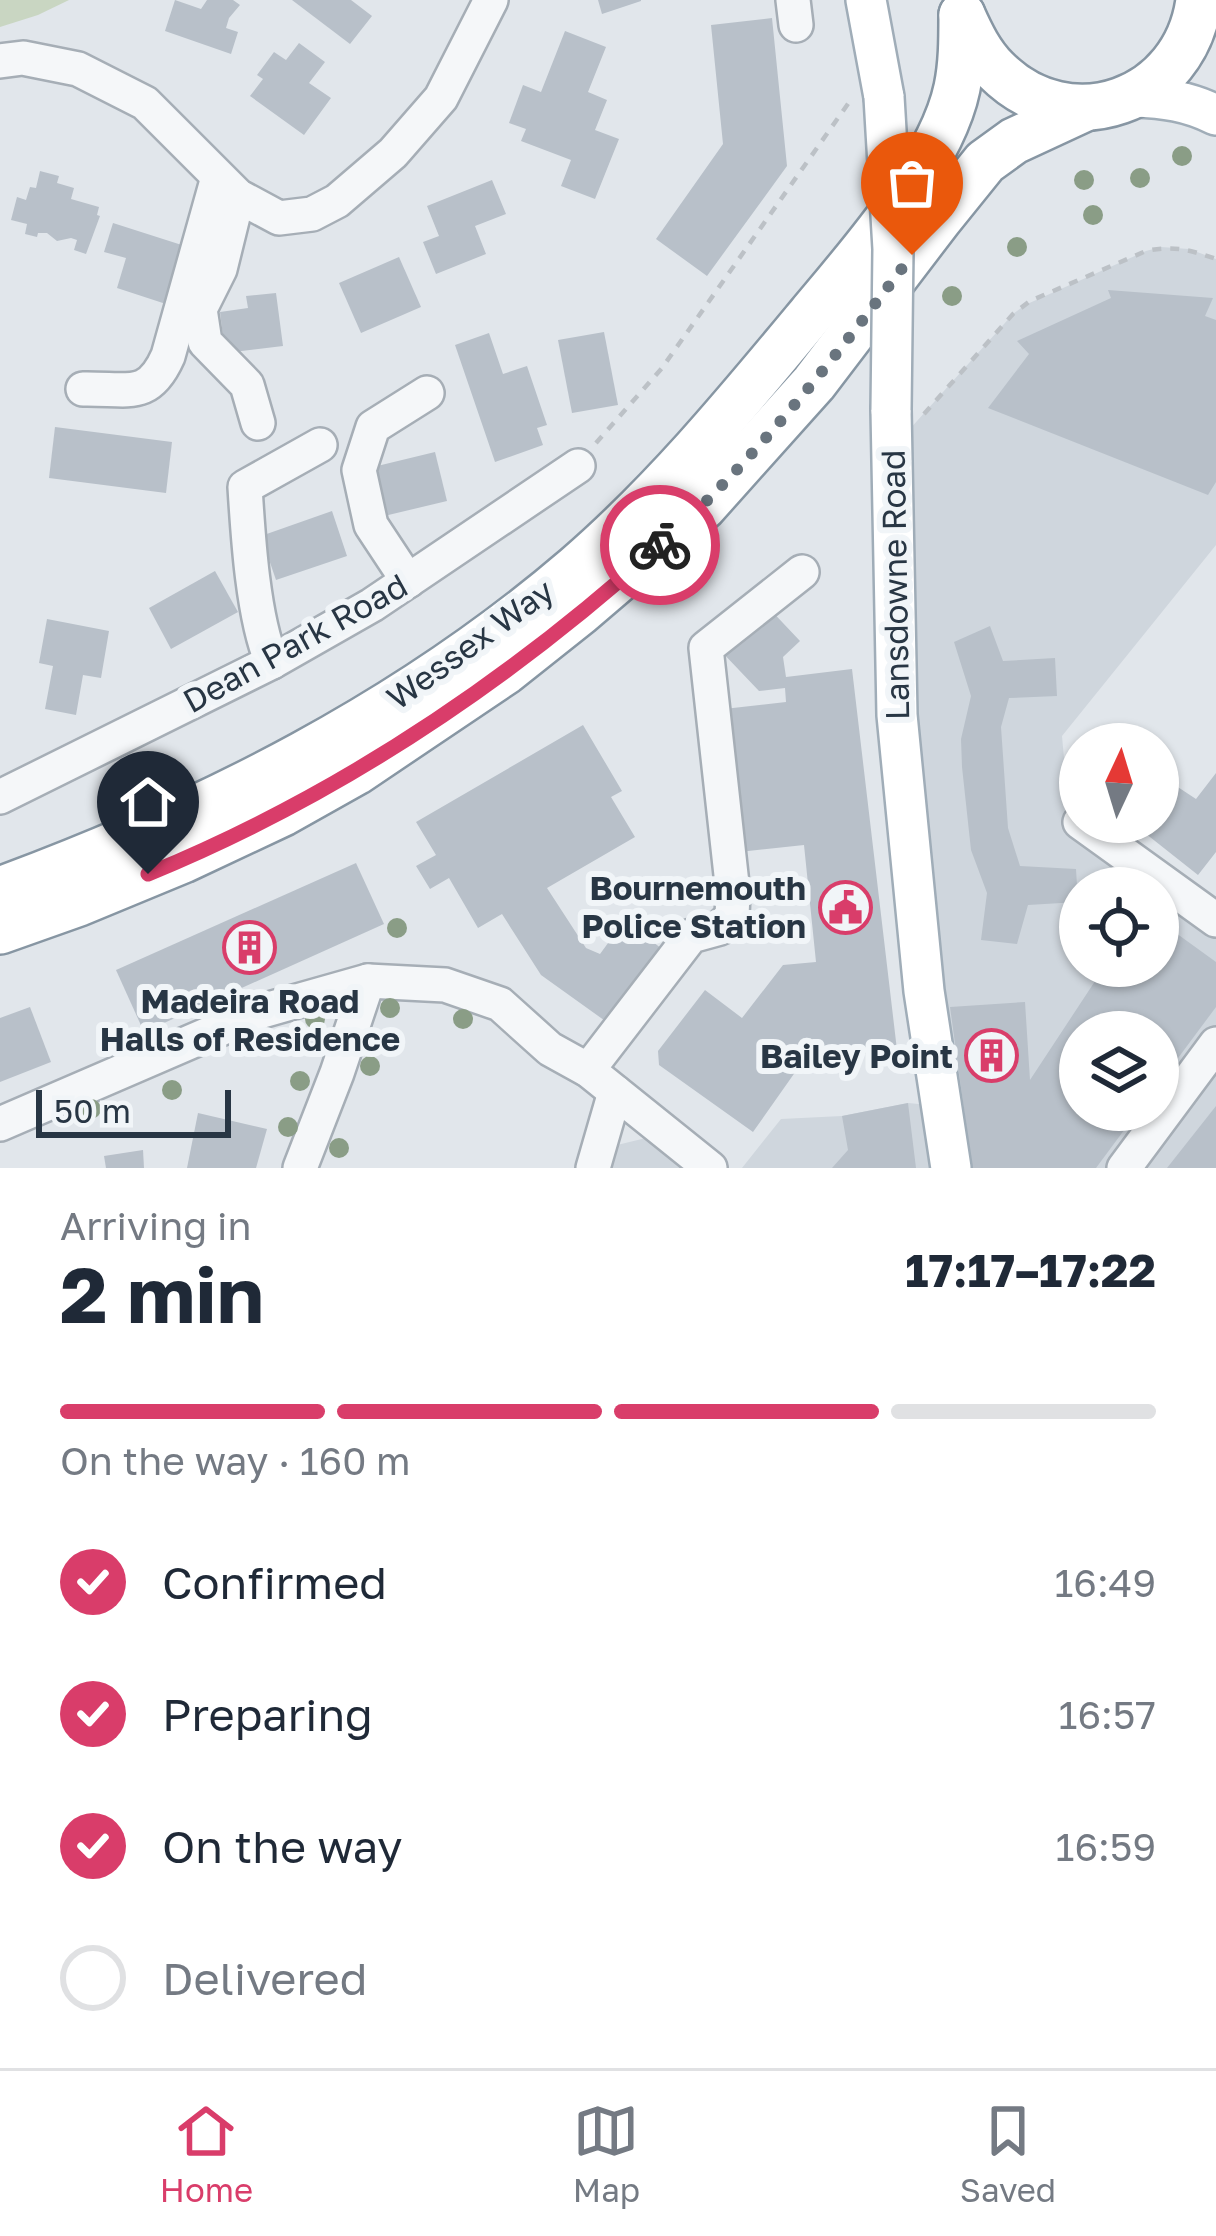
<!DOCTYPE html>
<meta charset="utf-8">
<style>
body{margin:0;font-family:"Golos Text",sans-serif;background:#f6f6f7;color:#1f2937;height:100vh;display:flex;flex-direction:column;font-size:45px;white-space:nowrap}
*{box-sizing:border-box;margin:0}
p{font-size:39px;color:#747a83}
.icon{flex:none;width:66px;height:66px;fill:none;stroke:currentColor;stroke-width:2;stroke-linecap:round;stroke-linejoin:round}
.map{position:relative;height:1168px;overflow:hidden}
.details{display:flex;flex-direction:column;background:#fff;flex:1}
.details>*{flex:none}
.needle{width:78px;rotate:4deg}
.controls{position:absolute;left:1059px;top:723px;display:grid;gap:24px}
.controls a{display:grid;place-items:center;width:120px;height:120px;border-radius:50%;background:#fff;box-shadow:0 3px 9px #0004;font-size:60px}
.scale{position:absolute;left:36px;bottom:30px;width:195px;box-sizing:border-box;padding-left:12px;border:6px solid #283644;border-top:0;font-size:33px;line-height:42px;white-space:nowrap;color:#283644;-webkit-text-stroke:9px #f1f5f8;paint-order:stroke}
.pin{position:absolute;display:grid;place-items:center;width:102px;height:102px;color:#fff;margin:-123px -51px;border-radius:50% 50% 50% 0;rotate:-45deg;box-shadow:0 0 12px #0007}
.pin .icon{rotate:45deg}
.courier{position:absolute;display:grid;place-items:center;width:120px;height:120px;margin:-60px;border:9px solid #d93d6a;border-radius:50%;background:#fff;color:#222;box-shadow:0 3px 15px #0007}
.summary em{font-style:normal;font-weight:700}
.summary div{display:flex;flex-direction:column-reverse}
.summary{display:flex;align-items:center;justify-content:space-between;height:204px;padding:0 60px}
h1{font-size:78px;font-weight:700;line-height:90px}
.bar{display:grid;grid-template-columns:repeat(4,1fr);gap:18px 12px;align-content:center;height:144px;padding:0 60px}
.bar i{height:15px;border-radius:9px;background:#e0e1e3}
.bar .selected{background:#d93d6a}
.bar p{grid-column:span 4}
ol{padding:0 60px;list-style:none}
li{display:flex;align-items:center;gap:36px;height:132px}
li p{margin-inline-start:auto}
li .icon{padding:12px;border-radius:50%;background:#d93d6a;color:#fff;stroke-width:4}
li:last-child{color:#747a83}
li i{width:66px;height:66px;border:6px solid #e0e1e3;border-radius:50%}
.dock{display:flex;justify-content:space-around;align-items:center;height:168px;border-top:3px solid #e0e1e3;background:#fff;font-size:33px;color:#747a83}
.dock a{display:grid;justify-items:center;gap:6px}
.dock .selected{color:#d93d6a}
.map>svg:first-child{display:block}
.built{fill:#cfd6dd;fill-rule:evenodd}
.green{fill:#c9d6c2}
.building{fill:#b8c0c9}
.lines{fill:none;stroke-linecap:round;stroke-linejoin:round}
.minor-casing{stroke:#a6aeb6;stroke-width:38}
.major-casing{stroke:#a0adb8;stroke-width:44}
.highway-casing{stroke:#8796a3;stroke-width:50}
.path{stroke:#bcc1c6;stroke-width:4.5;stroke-dasharray:9 9;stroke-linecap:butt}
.minor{stroke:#f5f7f9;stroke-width:33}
.major{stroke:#fff;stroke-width:39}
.highway{stroke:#fff;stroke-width:45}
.major-bridge-casing{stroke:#a0adb8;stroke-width:44;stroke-linecap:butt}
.major-bridge{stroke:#fff;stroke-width:39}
.tree{fill:#8a9d86}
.done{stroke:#69747e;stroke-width:12;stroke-dasharray:0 21.6}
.route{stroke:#d93d6a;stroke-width:15}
.labels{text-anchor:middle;stroke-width:12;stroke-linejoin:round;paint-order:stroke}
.street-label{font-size:33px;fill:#283644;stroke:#f1f5f8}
.poi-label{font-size:33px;font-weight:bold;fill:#283644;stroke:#f1f5f8;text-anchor:end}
</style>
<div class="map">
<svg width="1216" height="1168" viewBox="0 0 1216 1168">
<rect width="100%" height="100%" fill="#e1e6eb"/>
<g class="built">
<path d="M1161,247L1189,249L1216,259V545L1062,736L1069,814L1216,920V1168H742L781,1119L842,1116L908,1103L940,1106L891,450L1013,314L1025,305L1146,251ZM1080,888H1158V966H1080ZM1080,1032H1158V1110H1080Z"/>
<path d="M646,1138L687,1168H608L613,1146Z"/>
</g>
<path class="green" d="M0,0H69L38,15L0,27Z"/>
<g class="building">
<path d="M175,0L201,9L207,0H233L240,5L229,18L226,28L238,32L231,54L165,31Z"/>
<path d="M292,0H351L372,16L350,44Z"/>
<path d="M598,0H641V1L602,14Z"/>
<path d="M772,18L787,166L707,276L656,239L723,144L711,25Z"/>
<path d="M565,31L606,47L588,92L607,100L595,130L619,139L595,199L561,186L571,160L521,141L526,129L509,123L523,85L541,92Z"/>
<path d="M299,43L325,62L309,83L331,98L304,135L250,96L263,79L257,75L274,52L286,60Z"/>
<path d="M40,171L59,176L57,183L74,188L71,199L99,207L97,215L100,216L86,254L74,250L77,240L71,238L57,241L47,233H38L37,237L25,234L27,224L11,220L17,197L26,200L30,187L36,188Z"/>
<path d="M492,180L506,214L475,226L486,254L436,274L423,242L439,236L427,206Z"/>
<path d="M113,223L188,247L169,305L117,288L126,258L104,252Z"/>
<path d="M399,257L421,307L361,333L339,283Z"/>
<path d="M1108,290L1213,298L1205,316L1216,320V482L1208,495L988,408L1029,354L1017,341L1111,298Z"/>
<path d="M276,293L283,346L225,353L220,312L248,308L246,296Z"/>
<path d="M604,332L618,405L572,413L558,340Z"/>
<path d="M489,333L503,374L527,366L547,425L537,428L543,445L495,462L455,345Z"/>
<path d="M55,427L172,442L166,493L49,478Z"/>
<path d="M435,452L447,501L380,517L369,468Z"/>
<path d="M332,511L347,556L276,580L261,536Z"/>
<path d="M215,571L238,612L171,649L149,608Z"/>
<path d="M766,605L800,641L783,657L786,677L852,669L897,1050L803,1061L753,1132L659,1065L658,1051L705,990L742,1018L783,965L816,962L804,845L739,852L724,709L786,702L785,688L759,691L719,649Z"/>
<path d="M47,619L109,631L101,678L83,675L76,715L45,709L53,666L39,663Z"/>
<path d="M990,626L1003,661L1055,658L1057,696L1009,698L1001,727L1008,828L1020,866L1076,869L1078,902L1028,905L1017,944L981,940L987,893L971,850L962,767L961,739L971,696L954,642Z"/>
<path d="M583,725L622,791L611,797L635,837L547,888L586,948L600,954L625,920L662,949L608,1023L541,975L502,914L478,928L449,878L430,889L416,866L436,855L416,822Z"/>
<path d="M1216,773V852L1198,875L1131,822H1158V774L1196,799Z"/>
<path d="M356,863L384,924L144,1032L116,970Z"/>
<path d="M1158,920L1216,962V1007L1158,1085V1032H1080V1110H1139L1096,1168H972L950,1007L1025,1002L1030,1080L1105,966H1158Z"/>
<path d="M30,1007L51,1062L0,1082V1018Z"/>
<path d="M908,1103L916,1168H832L848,1150L842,1116Z"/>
<path d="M1216,1106V1168H1167Z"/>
<path d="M198,1113L267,1129L256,1168H187Z"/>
<path d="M143,1150L144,1168H106L104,1156Z"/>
</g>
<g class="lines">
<defs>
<g id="minor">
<path d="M793,0L796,25"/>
<path d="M0,61L23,58L78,69L145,103L238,196L279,218L312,214L337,201L393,153L441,98L491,0"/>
<path d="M238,196L220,269L200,309L205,342L247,385L258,423"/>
<path d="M83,389C128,388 148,401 168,356L218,177"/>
<path d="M408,581L371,525L359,470L373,427L427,393"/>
<path d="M272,662C253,619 248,536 245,487L320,445"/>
<path d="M0,797L272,662L372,605L578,466"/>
<path d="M1080,822L1216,920"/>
<path d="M588,1070L691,936L720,928L732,916L733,893L706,648L802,572"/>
<path d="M0,1124L262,1011L368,981L445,985L500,1004L550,1049L588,1070L710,1168"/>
<path d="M300,1168L337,1073L368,981"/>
<path d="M593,1168L615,1092"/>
<path d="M1124,1168L1216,1044"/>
</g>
<g id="major">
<path d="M866,0L884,97"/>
<path d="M1134,97C1164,98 1188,101 1216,115"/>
<path d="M891,410L897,715L924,991L951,1168"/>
</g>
<g id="highway">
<path d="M962,15C971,35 980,54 996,70C1070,144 1186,101 1199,0"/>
<path d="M0,890C208,813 407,713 576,568C663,493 737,403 810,315C860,255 941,164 957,88C962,64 962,40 962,15"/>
<path d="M0,931L79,903L183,860L283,813L356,772L506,671L579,613L703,507L814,383L939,219L985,162L1014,141L1083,109"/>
</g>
</defs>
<use href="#minor" class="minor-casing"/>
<use href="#major" class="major-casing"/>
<use href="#highway" class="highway-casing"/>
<g class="path">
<path d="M924,414L1013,314L1030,301L1146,251C1172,245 1191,250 1216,259"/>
<path d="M596,443L662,368L850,101"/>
</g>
<use href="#minor" class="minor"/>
<use href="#major" class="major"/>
<use href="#highway" class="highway"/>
<defs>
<path id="major-bridge" d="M884,97L893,249L891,410"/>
</defs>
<use href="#major-bridge" class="major-bridge-casing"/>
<use href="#major-bridge" class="major-bridge"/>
</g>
<g class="tree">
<circle cx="1182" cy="156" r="10"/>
<circle cx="1140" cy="178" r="10"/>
<circle cx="1084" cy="180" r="10"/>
<circle cx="1093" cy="215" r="10"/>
<circle cx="1017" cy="247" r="10"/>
<circle cx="952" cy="296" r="10"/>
<circle cx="397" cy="928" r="10"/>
<circle cx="390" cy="1008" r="10"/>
<circle cx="315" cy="1019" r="10"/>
<circle cx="463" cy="1019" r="10"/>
<circle cx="370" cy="1066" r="10"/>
<circle cx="300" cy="1081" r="10"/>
<circle cx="172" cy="1090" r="10"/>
<circle cx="91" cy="1109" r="10"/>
<circle cx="288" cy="1127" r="10"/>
<circle cx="339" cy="1148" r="10"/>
</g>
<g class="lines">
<path class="done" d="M660,545C756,459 835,358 912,255"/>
<path class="route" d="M148,874C338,796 508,682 660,545"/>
</g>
<defs>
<symbol id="civic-ring" viewBox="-11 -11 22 22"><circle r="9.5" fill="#f1f5f8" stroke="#d93d6a" stroke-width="1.5"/><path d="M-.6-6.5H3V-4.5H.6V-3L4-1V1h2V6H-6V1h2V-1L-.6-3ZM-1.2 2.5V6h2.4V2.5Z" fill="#d93d6a"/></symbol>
<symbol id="building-ring" viewBox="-11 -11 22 22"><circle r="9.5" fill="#f1f5f8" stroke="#d93d6a" stroke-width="1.5"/><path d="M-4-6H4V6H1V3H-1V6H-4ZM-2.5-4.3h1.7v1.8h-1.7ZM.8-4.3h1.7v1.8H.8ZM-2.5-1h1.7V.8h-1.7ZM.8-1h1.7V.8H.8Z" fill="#d93d6a"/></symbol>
</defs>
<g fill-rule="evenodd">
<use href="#civic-ring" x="816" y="878" width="59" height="59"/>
<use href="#building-ring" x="220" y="918" width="59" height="59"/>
<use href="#building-ring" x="962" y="1026" width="59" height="59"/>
</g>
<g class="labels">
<g class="street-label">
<text transform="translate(895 585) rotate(-91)" y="12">Lansdowne Road</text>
<text transform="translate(295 643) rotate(-29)" y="12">Dean Park Road</text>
<text transform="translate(470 644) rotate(-36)" y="12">Wessex Way</text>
</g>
<g class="poi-label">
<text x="806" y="900">Bournemouth<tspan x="806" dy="38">Police Station</tspan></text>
<text x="250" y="1013" text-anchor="middle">Madeira Road<tspan x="250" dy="38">Halls of Residence</tspan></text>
<text x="953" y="1068">Bailey Point</text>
</g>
</g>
</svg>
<div class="controls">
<a><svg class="needle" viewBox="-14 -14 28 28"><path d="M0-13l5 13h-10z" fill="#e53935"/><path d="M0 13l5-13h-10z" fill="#747a83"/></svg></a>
<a><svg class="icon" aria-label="locate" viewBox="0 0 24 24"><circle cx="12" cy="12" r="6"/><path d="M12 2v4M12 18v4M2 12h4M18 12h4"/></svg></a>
<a><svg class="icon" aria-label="layers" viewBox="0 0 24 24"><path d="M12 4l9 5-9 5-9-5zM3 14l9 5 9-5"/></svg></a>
</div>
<div class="scale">50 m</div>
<div class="pin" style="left:912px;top:255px;background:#ea580c"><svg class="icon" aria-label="bag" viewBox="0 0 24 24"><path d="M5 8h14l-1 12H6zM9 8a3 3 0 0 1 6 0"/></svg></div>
<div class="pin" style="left:148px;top:874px;background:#1f2937"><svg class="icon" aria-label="home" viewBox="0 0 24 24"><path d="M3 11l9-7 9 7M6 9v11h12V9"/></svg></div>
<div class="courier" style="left:660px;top:545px"><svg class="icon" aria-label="bike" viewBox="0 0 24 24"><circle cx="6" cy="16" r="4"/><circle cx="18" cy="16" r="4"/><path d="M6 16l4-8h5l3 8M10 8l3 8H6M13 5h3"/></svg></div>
</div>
<section class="details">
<div class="summary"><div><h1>2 min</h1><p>Arriving in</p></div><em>17:17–17:22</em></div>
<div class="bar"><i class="selected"></i><i class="selected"></i><i class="selected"></i><i></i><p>On the way · 160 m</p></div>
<ol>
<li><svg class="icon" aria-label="check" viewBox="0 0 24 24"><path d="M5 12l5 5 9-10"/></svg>Confirmed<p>16:49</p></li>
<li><svg class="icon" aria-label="check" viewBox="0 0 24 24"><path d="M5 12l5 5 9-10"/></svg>Preparing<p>16:57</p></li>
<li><svg class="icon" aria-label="check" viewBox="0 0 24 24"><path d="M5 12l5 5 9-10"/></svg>On the way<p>16:59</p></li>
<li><i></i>Delivered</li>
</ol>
</section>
<nav class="dock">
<a class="selected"><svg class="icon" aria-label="home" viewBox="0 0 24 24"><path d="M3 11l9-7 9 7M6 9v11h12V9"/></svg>Home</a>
<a><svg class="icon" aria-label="map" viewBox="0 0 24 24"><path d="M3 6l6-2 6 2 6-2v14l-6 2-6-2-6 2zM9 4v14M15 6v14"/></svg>Map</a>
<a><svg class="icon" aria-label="saved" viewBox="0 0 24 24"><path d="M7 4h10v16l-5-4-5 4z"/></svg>Saved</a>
</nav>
